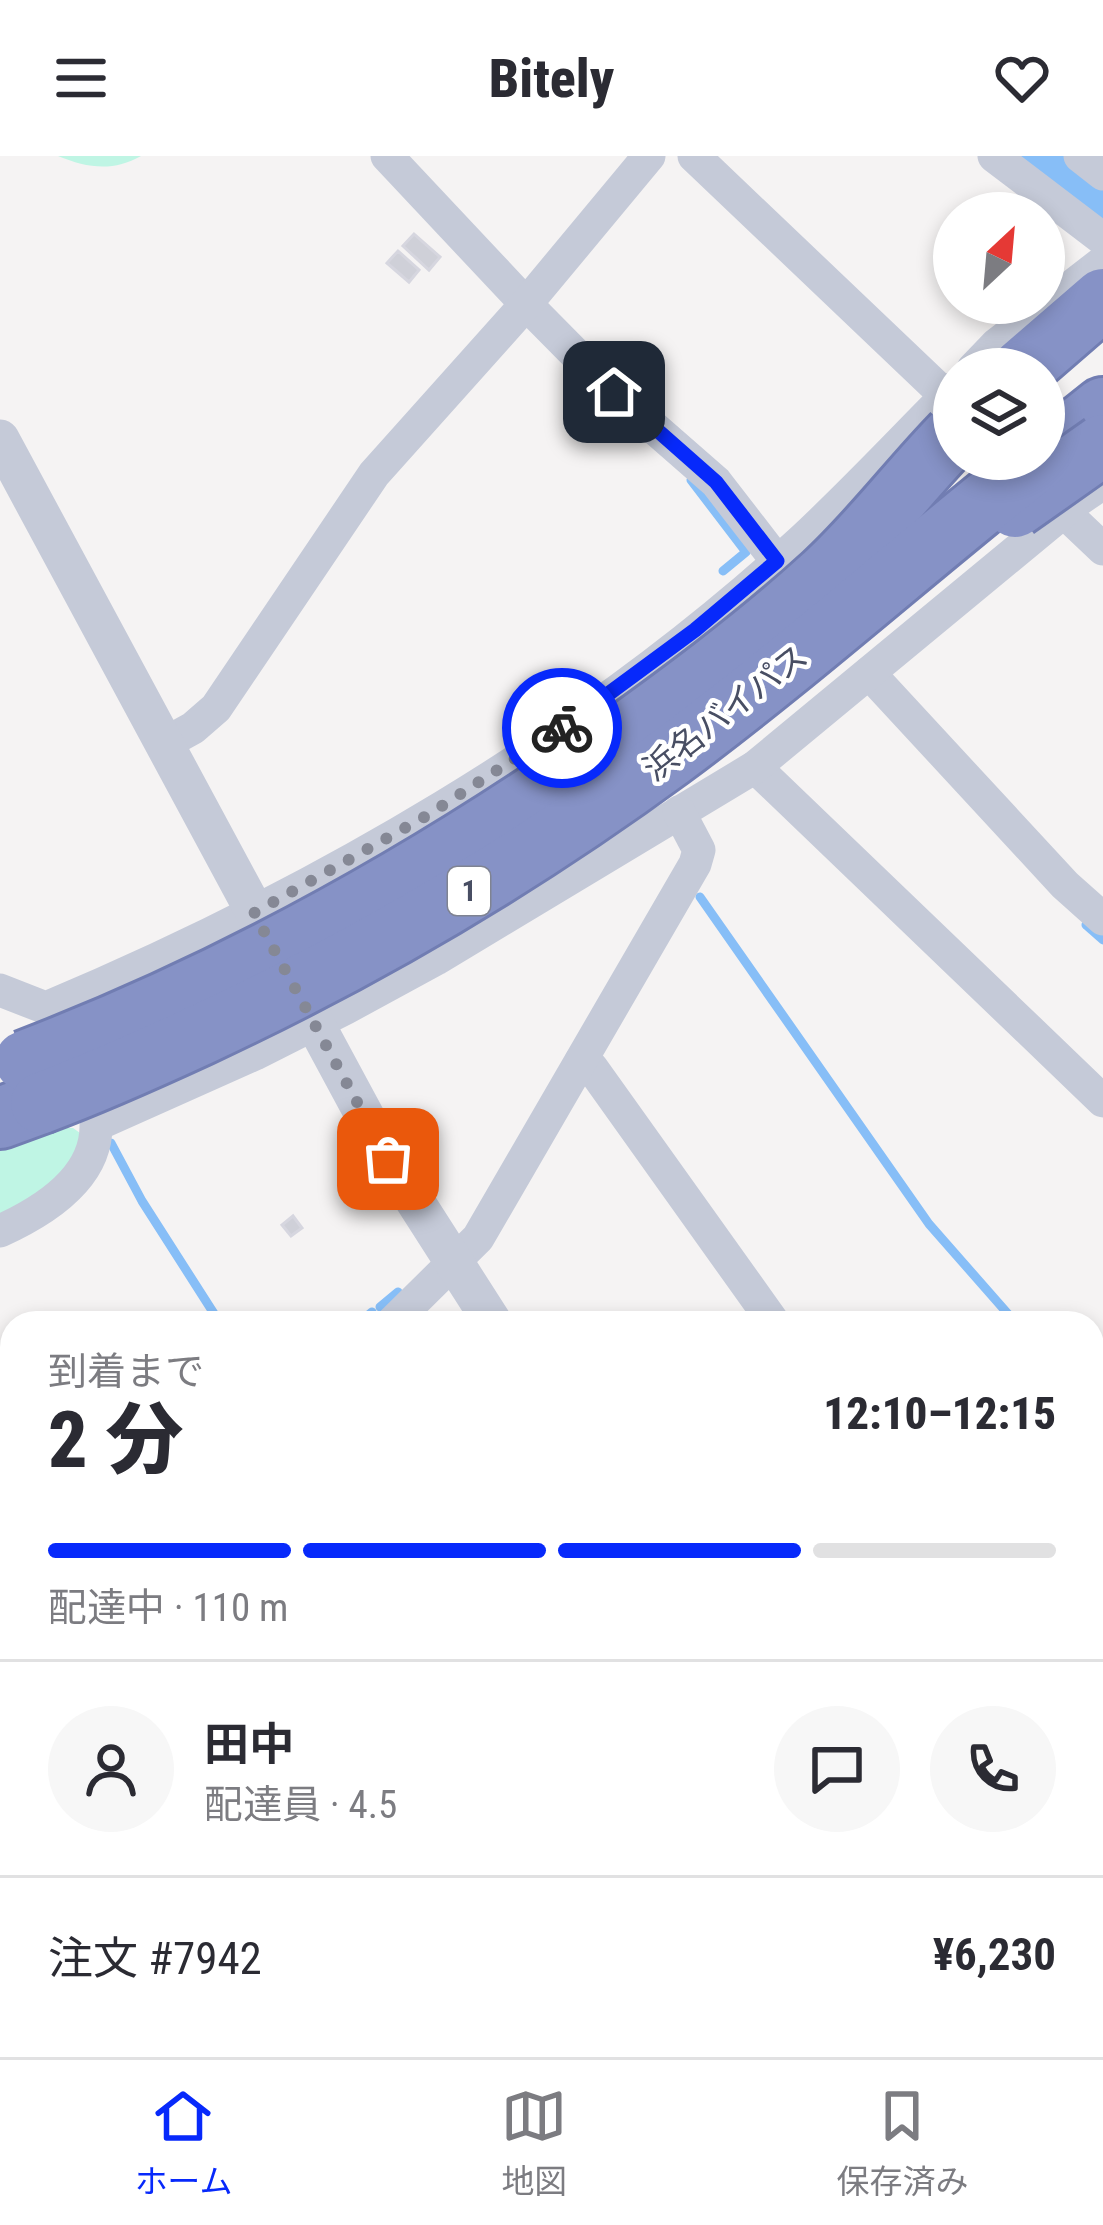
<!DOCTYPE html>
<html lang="ja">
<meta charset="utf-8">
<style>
body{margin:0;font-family:"Roboto Condensed","Noto Sans JP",sans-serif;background:#f7f7f7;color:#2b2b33;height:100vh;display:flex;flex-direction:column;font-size:45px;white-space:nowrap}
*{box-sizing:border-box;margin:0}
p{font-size:39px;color:#7c7c81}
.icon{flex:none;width:66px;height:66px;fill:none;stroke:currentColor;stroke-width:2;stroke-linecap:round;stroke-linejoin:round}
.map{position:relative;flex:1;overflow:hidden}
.details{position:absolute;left:0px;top:1155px;width:1104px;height:747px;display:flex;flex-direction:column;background:#fff;border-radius:36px 36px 0 0;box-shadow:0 6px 18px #0003}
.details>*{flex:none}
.needle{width:78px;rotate:26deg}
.tools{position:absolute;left:933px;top:36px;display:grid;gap:24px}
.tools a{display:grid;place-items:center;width:132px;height:132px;border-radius:50%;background:#fff;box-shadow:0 6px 18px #0003;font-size:60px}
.pin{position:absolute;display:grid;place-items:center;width:102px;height:102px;color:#fff;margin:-51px;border-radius:24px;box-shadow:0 6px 18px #0006}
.courier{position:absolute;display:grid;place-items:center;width:120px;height:120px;margin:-60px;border:9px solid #0729fb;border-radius:50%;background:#fff;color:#222;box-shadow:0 3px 15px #0007}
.summary em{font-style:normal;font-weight:800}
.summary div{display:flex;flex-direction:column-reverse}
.summary{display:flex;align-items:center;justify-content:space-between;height:204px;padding:0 48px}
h1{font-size:78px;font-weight:800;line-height:90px}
.bar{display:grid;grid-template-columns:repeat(4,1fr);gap:18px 12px;align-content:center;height:144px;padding:0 48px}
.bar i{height:15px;border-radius:9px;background:#e1e1e2}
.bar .on{background:#0729fb}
.bar p{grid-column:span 4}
.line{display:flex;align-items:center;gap:30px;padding:0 48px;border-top:3px solid #e1e1e2}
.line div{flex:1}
.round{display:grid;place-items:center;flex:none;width:126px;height:126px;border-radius:63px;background:#f7f7f7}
header{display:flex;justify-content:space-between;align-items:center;height:156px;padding:0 48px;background:#fff;font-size:54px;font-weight:800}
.tabs{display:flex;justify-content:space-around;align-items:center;height:168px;border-top:3px solid #e1e1e2;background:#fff;font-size:33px;color:#7c7c81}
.tabs a{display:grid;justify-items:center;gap:6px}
.tabs .on{color:#0729fb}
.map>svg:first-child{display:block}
.green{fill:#bff5e4}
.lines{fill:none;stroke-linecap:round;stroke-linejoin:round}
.stream{stroke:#87bef7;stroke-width:9}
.river{stroke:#87bef7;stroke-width:54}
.building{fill:#cfd0d8;stroke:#d6d6df;stroke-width:3}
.motorway-casing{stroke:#717db2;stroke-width:66}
.minor{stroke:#c5cad8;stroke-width:33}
.tertiary{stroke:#c5cad8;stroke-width:39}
.motorway{stroke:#8692c6;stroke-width:60}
.motorway-bridge-casing{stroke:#717db2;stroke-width:66;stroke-linecap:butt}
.motorway-bridge{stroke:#8692c6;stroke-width:60}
.done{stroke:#858895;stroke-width:12;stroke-dasharray:0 21.6}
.route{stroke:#0729fb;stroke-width:15}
.labels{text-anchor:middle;stroke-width:9;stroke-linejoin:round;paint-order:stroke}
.shield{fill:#fff;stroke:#7f8392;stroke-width:3}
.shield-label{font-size:30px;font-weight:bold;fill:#484e63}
.street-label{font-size:33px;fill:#484e63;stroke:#fff}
</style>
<header><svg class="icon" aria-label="menu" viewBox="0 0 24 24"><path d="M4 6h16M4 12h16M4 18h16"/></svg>Bitely<svg class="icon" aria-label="heart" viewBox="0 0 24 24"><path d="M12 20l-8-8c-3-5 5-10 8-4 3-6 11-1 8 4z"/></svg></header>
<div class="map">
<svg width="1103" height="1901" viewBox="0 0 1103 1901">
<rect width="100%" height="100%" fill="#f5f3f3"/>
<g class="green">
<path d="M58,0H141C113,16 87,12 58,0Z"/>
<path d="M64,972H73L80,977L78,998L49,1030L0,1060V995Z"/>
</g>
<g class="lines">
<g class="stream">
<path d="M691,324L746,396L723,415"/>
<path d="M700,741L929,1068L1016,1167"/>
<path d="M1086,769L1103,784"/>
<path d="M111,987L142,1045L220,1167"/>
<path d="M380,1151L398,1136"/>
<path d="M359,1167L372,1156"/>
<path d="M1092,1253L1103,1265"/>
<path d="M0,1527L12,1516"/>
</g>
<path class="river" d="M1031,0L1103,55"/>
</g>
<g class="building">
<path d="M414,78L440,101L429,114L403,90Z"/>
<path d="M398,95L419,114L409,126L387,107Z"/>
<path d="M529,555L535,564L514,578L508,570Z"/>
<path d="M293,1060L302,1072L291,1080L282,1069Z"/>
</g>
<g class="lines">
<defs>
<g id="motorway">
<path d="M1022,213L1103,143"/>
<path d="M1044,299L1103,252"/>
<path d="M0,962L41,947"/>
</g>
</defs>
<use href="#motorway" class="motorway-casing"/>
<g class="minor">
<path d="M387,0L526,148L613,236L716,326L777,405"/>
<path d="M694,0L946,240"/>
<path d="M994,0L1103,83"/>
<path d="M1080,0L1103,18"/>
<path d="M973,213L997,188L1103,106"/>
<path d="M1064,356L1103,393"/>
<path d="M869,517L1065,729L1103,763"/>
<path d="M164,588L193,572L216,552L374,318L526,148L649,0"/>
<path d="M755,611L1103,945"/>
<path d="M0,834L46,852C315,739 584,584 800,386C853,337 903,283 954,232"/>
<path d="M581,905L592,912L774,1167"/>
<path d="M0,1075C44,1055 97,1022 96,969L255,898L346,852L436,803L755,611L1078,344L1103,327"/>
<path d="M392,1167L478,1082L695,708L699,694L679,656"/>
<path d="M0,1246L12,1256"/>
<path d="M1092,1378L1103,1366"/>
<path d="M1092,1527L1103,1539"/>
<path d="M0,1550L12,1538"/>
<path d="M835,1890L849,1901"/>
<path d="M614,1901L624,1890"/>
</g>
<g class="tertiary">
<path d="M0,283L388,1003L493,1167"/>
<path d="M1092,1828L1103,1839"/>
</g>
<use href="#motorway" class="motorway"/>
<defs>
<g id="motorway-bridge">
<path d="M1015,351L1103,289"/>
<path d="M25,905C229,827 423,719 602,594C678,540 755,483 824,420C871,377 910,324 954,279"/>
<path d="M41,947C95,927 148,903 200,879C365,802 523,709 670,601C797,507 915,401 1039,303"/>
</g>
</defs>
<use href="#motorway-bridge" class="motorway-bridge-casing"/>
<use href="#motorway-bridge" class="motorway-bridge"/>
</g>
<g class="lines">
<path class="done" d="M388,1003L254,757L428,659L562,572"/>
<path class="route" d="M562,572L695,474L777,405L716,326L614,236"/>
</g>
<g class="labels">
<rect class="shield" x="448" y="711" width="42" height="48" rx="9"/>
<g class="shield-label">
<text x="469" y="745">1</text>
</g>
<g class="street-label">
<text transform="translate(725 556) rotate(-38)" y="12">浜名バイパス</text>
</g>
</g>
</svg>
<div class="tools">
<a><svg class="needle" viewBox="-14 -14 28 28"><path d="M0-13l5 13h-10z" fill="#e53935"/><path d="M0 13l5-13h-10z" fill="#7c7c81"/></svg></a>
<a><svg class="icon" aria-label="layers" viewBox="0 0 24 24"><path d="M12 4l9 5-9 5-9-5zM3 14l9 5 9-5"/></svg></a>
</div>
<div class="pin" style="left:388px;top:1003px;background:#ea580c"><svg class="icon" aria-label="bag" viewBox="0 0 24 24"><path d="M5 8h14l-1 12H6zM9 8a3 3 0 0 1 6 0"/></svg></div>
<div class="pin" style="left:614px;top:236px;background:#1f2937"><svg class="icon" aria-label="home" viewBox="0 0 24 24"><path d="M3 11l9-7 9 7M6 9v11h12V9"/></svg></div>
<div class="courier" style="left:562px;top:572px"><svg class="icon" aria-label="bike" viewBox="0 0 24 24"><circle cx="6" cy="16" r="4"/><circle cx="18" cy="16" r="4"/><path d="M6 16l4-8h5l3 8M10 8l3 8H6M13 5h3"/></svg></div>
<section class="details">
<div class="summary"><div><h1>2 分</h1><p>到着まで</p></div><em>12:10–12:15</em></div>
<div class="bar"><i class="on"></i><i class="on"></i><i class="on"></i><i></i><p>配達中 · 110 m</p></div>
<div class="line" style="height:216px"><a class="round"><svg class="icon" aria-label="person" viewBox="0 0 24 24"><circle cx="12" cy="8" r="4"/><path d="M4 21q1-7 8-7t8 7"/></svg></a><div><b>田中</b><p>配達員 · 4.5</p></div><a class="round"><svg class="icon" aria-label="chat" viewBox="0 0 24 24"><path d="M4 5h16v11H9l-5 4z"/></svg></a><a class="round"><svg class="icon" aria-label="phone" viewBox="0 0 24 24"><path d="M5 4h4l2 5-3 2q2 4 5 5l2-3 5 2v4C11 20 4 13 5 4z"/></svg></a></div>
<div class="line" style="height:156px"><div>注文 #7942</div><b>¥6,230</b></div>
</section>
</div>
<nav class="tabs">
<a class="on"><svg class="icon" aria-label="home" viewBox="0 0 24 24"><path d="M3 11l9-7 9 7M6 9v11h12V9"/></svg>ホーム</a>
<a><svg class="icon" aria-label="map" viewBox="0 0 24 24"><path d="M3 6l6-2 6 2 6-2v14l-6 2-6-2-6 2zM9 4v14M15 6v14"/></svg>地図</a>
<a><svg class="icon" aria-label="saved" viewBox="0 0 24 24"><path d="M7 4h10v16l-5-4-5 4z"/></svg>保存済み</a>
</nav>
